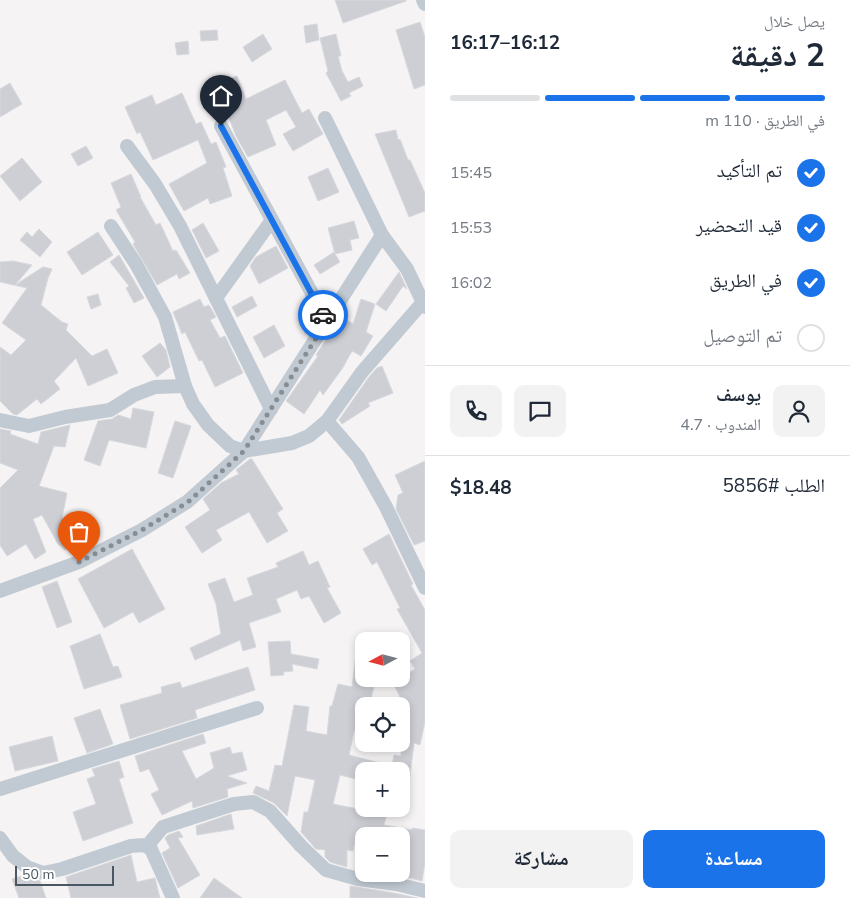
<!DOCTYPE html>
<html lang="ar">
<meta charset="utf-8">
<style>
body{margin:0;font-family:"Nunito Sans","Noto Naskh Arabic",sans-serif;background:#f2f2f3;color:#1f2937;direction:rtl;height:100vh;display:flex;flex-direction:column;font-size:19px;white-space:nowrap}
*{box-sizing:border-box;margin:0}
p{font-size:16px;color:#747a83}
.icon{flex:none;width:28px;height:28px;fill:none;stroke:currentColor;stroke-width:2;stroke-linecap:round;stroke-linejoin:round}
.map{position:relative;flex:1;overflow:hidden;direction:ltr}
.details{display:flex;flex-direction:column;background:#fff;width:425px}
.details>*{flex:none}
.needle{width:32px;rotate:263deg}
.controls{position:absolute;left:355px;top:632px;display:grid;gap:10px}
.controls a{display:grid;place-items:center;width:55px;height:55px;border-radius:10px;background:#fff;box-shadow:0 2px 8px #0003;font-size:25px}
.scale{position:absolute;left:15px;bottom:12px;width:99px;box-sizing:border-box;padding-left:5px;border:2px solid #4a5661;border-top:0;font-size:14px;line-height:18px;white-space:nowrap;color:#4a5661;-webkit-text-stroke:4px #fff;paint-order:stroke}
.pin{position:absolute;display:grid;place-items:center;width:42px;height:42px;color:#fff;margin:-51px -21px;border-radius:50% 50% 50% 0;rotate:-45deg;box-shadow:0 0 5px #0007}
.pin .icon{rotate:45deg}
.courier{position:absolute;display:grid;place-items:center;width:50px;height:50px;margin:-25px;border:4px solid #1a73e8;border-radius:50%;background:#fff;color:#222;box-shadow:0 1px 6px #0007}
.overview em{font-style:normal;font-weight:700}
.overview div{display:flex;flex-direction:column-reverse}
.overview{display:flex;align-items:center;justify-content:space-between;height:85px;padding:0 25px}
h1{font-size:32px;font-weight:700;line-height:38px}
.bar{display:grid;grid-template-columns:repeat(4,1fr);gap:8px 5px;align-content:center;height:60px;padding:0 25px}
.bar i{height:6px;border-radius:4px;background:#e0e1e3}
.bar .active{background:#1a73e8}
.bar p{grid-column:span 4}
.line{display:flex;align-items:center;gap:12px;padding:0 25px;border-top:1px solid #e0e1e3}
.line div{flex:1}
.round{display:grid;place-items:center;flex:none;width:52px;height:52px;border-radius:10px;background:#f2f2f3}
ol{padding:0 25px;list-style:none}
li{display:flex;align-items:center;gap:15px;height:55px}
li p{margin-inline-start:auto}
li .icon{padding:5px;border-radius:50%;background:#1a73e8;color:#fff;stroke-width:4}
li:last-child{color:#747a83}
li i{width:28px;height:28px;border:2px solid #e0e1e3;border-radius:50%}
.button{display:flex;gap:10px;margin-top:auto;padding:10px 25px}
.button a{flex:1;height:58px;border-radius:10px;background:#1a73e8;color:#fff;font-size:20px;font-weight:700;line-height:58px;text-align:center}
.button a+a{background:#f2f2f3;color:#1f2937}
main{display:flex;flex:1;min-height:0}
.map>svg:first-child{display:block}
.building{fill:#cdcfd5;stroke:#d7d9de}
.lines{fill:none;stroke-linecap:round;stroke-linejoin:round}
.minor{stroke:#c1cad2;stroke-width:14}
.done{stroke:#868d94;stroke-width:5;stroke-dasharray:0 9}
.route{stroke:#1a73e8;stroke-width:6}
</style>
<main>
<section class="details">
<div class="overview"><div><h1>2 دقيقة</h1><p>يصل خلال</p></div><em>16:12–16:17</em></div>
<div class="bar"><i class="active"></i><i class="active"></i><i class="active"></i><i></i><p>في الطريق · 110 m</p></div>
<ol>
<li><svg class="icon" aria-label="check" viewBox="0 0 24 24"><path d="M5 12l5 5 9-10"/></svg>تم التأكيد<p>15:45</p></li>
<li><svg class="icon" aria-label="check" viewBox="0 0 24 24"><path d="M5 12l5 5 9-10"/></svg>قيد التحضير<p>15:53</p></li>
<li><svg class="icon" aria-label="check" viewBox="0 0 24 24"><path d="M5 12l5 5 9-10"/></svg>في الطريق<p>16:02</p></li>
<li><i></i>تم التوصيل</li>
</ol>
<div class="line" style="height:90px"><a class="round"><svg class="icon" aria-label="person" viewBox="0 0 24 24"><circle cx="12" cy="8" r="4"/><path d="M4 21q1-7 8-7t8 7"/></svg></a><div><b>يوسف</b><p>المندوب · 4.7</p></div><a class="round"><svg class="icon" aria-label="chat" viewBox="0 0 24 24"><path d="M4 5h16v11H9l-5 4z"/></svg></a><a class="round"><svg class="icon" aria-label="phone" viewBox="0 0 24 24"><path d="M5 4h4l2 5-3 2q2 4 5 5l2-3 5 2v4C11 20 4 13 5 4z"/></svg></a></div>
<div class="line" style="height:65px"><div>الطلب #5856</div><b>$18.48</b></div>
<div class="button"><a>مساعدة</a><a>مشاركة</a></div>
</section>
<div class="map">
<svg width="425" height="898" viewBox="0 0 425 898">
<rect width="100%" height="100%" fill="#f5f3f3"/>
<g class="building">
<path d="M335,0H406V1L343,23Z"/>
<path d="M420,22L425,37V85L414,89L396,30Z"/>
<path d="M317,24L319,40L306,43L304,26Z"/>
<path d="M217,30L218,40L201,41L200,31Z"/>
<path d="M263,34L272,49L252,62L243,47Z"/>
<path d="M336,34L341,56H338L342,71L348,82L359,77L363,86L349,93L351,96L341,101L326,73L328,71L320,38Z"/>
<path d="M188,41L189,54L177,55L175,43Z"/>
<path d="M237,76L246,99L285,80L302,113L309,109L323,134L293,151L283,134L296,127L286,110L266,120L276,145L248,157L236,136L216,84Z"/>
<path d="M10,83L22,104L0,117V89Z"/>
<path d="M182,93L196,124L201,122L211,144L216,142L226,167L223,168L232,196L210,204L208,198L184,211L169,184L207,163L198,140L153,160L140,132L137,134L125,107L152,95L156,105Z"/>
<path d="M396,130L398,140L400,139L408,160H410L425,193V211L409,217L375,134Z"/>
<path d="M86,146L93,158L78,166L71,154Z"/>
<path d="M22,158L42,182L20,201L0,176Z"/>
<path d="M328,168L339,192L318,201L308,177Z"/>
<path d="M131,174L141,197H140L156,225L160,223L173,251L176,250L190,273L179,279L177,274L157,285L133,244L135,242L116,210L121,207L111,183Z"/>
<path d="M354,221L359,238L350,240L352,250L335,254L340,262L320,274L314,265L334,252L335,254L328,228Z"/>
<path d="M203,223L219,251L206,258L192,230Z"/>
<path d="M39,229L52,242L40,257L20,240L27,232L32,237Z"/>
<path d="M98,232L113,255L82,275L67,252Z"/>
<path d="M276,246L288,268L259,284L250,266L256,257Z"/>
<path d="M119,255L144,298L134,303L126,288L129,286L110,262Z"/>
<path d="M13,261L32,265L15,285L43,267L52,269L48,278L41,305L62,322L68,324L66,330L92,356L107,349L118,373L88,386L76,358L54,381L60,389L41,404L37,399L17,415L13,414L0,401V347L11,355L26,340L2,323L27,288L0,282V262Z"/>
<path d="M399,272L407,289L403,286L386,311L376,304Z"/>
<path d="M98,294L101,305L91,309L87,297Z"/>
<path d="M252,296L257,306L237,317L232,307Z"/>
<path d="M200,299L204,307L209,305L216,317L210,320L220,338L225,336L243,373L215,387L202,360L199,361L185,332L182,334L173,312Z"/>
<path d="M361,299L375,304L366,332L373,336L361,356L352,351L342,369L323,395L320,390L304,414L286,401L318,356L316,355L341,316L353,324Z"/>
<path d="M274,325L285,346L264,358L253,337Z"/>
<path d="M160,343L166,350L170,367L157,377L142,356Z"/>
<path d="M382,366L393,393L368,403L370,406L342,424L339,420L369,377L377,368Z"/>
<path d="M133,408L154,412L146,448L109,440L100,466L84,460L98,421L112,419L118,415L131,419Z"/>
<path d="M175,421L191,426L173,478L158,473Z"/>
<path d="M70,425L65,447L54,446L39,486L67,493L62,518L75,534L70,538L74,543L65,550L58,544L42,515L33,519L46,552L35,559L26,544L7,556L0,545V488L18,470L0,463V429L11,431L10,434L38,444L41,432Z"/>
<path d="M250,459H252L283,509L277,513L288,531L267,543L249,512L216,530L222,540L202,553L185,527L210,510L203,499L221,483L239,474L236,470Z"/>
<path d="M425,461V541L414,545L396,509L398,495L403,493L395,475Z"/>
<path d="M389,534L413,584L411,585L425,610V722L420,745L414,743L408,792L401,791V771H364V781L340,775L333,804L374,812L375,809H388L384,825L412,830V828L425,830V863L422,881L398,875V874H401V854L404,836H356L353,851L347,850V867L330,862L325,857V850L316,849L301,832L304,812H308L315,780L295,776L287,816L274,803L253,793L256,786L269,791L275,765L282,766L294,705L309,707L306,731L327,735L330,706H332L338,684L352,687L357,646L364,647V679H376L369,706H364L363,732L354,731L349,755L392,766L394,755L401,756V725L405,707L393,683L415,669L410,661L422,653L397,609L400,608L377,562L372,565L363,549Z"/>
<path d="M132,549L165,609L139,623L133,612L104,628L78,579Z"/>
<path d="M303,551L309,565L318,561L330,587L327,588L341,613L324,623L309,596L301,599L297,590L276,599L281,612L249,623L256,647L243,651L240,640L195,660L190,648L221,634L216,604L208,584L225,578L234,602L253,595L247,578L278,567L276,563Z"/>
<path d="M57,581L72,622L57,628L42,587Z"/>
<path d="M100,634L113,667L118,666L122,677L84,689L70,646Z"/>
<path d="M290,641L291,654L319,659L317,669L292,664L293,671L283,672L284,675L271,676L268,642Z"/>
<path d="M248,667L255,690L195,710L197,718L130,739L120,705L162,693L161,687L180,682L182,688Z"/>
<path d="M100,709L113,744L87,753L74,718Z"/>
<path d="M203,734L206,743L182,751L196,779L214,768L210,753L230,747L232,754L242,752L247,770L227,776L247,783L227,789L228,797L193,808L192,801L162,815L151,794L159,790L149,769L140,772L135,756Z"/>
<path d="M52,736L58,761L15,771L9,747Z"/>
<path d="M119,761L124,777L119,779L133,823L83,841L73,812L96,804L87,779L95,776L92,769Z"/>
<path d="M231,814L234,829L197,835L196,826Z"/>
<path d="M179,831L183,837L178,838L200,875L178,888L162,853L170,848L165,838L168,835Z"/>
<path d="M131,855L137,882L155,878L160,898H71L66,877Z"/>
<path d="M24,875L40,881L46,898H19L12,879Z"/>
<path d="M214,878L242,898H200Z"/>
<path d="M350,886L394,893L417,898H350Z"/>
</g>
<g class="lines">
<g class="minor">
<path d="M423,0L425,4"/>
<path d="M325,118L382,235L407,269L425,307"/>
<path d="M221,126L327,321"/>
<path d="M127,146L155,184L180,226L271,409"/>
<path d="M111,226L136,264L165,317L185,386L193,404L208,425L230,446L244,451L292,443L309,436L327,421L362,372L423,302"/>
<path d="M216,298L272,220"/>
<path d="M0,420L29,426L65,417L110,410L134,395L155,387L185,386"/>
<path d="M327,421L358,457L386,507L425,588"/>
<path d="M0,591L79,562L142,530L187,502L244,451L382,235"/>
<path d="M0,789L257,708"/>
<path d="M0,838L13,856L27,867L43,873L62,869L131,846C139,845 145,844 151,849L173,898"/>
<path d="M147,846L163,827L234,804L253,802L270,811L301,846L326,870L358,879L396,884L425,891"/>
</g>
</g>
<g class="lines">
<path class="done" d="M79,562L142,530L188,502L244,451L327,321L323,315"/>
<path class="route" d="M221,126L323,315"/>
</g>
</svg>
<div class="controls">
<a><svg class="needle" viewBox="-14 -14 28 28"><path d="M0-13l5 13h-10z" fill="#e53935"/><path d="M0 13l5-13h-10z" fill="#747a83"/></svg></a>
<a><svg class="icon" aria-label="locate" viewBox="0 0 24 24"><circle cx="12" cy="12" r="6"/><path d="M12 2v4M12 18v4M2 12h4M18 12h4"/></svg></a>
<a>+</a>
<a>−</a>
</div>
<div class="scale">50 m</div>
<div class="pin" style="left:79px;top:562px;background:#ea580c"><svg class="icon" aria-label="bag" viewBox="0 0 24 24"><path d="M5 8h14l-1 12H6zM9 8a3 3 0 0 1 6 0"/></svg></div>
<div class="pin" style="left:221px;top:126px;background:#1f2937"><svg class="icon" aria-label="home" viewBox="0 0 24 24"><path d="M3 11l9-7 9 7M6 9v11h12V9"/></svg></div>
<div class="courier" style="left:323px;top:315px"><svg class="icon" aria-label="car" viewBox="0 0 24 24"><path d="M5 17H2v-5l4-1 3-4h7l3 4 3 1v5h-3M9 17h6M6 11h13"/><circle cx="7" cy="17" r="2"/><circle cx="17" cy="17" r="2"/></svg></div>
</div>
</main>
